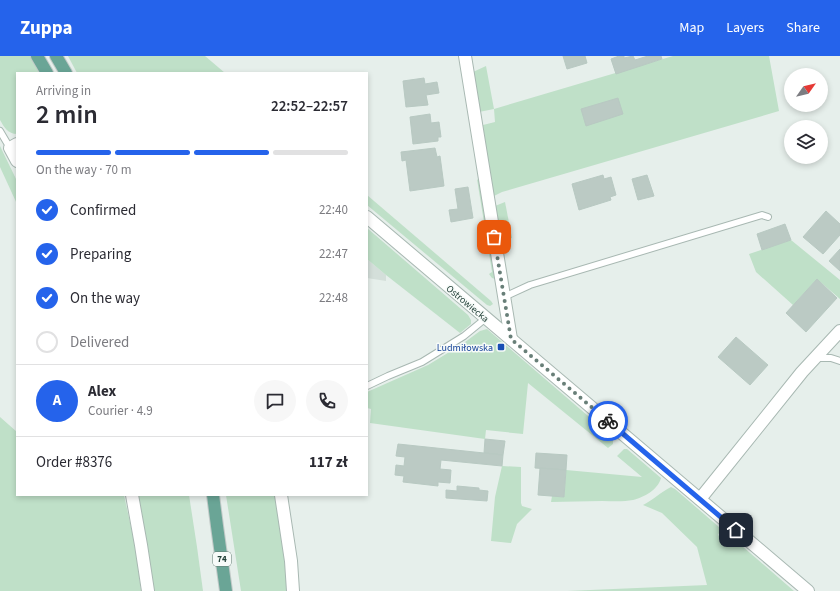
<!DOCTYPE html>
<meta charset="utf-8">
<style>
body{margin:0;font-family:"Source Sans 3",sans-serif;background:#f7f7f7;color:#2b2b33;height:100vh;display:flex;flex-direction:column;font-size:15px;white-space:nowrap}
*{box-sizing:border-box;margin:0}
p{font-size:13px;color:#7c7c81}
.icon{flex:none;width:22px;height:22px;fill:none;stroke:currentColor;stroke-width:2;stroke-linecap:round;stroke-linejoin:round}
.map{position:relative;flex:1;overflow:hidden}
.side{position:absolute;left:16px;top:16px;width:352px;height:424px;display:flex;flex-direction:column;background:#fff;border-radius:0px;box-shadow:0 2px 6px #0003}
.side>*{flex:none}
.needle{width:26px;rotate:56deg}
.fabs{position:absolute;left:784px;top:12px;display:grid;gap:8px}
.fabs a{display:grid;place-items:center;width:44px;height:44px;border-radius:50%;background:#fff;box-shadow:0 2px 6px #0003;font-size:20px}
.pin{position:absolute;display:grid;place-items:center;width:34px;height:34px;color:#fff;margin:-17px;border-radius:8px;box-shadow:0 2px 6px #0006}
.courier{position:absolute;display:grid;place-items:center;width:40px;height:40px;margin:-20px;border:3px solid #2563eb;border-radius:50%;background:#fff;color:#222;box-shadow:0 1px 5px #0007}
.headline em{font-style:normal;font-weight:600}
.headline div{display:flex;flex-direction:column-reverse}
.headline{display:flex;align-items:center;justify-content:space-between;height:68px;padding:0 20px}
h1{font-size:26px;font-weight:600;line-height:30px}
.bar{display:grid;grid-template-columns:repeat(4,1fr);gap:6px 4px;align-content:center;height:48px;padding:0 20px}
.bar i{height:5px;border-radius:3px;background:#e1e1e2}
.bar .current{background:#2563eb}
.bar p{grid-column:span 4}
.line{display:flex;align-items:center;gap:10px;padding:0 20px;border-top:1px solid #e1e1e2}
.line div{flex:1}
.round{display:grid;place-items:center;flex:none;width:42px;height:42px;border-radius:21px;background:#f7f7f7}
ol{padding:0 20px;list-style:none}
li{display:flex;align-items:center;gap:12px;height:44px}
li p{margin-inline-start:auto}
li .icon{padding:4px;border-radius:50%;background:#2563eb;color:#fff;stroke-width:4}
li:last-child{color:#7c7c81}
li i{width:22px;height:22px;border:2px solid #e1e1e2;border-radius:50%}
header{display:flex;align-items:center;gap:24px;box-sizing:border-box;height:56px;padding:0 20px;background:#2563eb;color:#fff}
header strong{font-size:19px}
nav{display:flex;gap:22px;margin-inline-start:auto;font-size:14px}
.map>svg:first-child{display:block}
.built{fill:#d4dfda}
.green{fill:#bfe0c8}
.building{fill:#bbcac4;stroke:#b8c9c2}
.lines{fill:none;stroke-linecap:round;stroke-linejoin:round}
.service-casing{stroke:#a8b8b2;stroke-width:8}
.minor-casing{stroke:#a8b8b2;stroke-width:14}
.tertiary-casing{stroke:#a8b8b2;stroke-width:14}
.primary-casing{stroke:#c2cac8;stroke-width:14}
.service{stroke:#fff;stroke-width:6}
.minor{stroke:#fff;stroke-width:12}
.tertiary{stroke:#fff;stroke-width:12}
.primary{stroke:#6aa596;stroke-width:12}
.done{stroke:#687f78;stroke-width:4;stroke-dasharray:0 7.2}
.route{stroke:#2563eb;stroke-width:5}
.transit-dot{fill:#1a4fb4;stroke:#f7fbf9;stroke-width:1.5}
.labels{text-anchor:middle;stroke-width:3;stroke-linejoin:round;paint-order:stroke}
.shield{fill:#f7fbf9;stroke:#637a73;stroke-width:1}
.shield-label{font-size:9px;font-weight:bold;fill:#24423a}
.street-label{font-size:10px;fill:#24423a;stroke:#f7fbf9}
.transit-label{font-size:10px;fill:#164399;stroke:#f7fbf9;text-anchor:end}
</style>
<header>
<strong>Zuppa</strong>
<nav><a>Map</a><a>Layers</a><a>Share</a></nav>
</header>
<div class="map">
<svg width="840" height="535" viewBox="0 0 840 535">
<rect width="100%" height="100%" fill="#e6efeb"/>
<path class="built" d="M367,203L386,219V225L367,222Z"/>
<g class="green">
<path d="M0,0H31L41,17H17V78C8,78 4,71 0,64Z"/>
<path d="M68,0H205L225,17H77Z"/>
<path d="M673,0H769L779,55L502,136L494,140L492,136L483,69L495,66L494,53L479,56L473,16L486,10L494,53Z"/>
<path d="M0,90L17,125V148L0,111Z"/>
<path d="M477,123L479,125L495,218V223L492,222L489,218L492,216Z"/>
<path d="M367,139L491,245L493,248L490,250L487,249L367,149Z"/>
<path d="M505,146L512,182L500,185L495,150Z"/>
<path d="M367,172L468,259L471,264V268L460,277L386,219L367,203Z"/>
<path d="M791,184L840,224V243L817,223L793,249L756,216L749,198Z"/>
<path d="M487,273L609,378L613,383V388L608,392L528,327L523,378L486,374L485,383L370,367L371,353L367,352V336L428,309L461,289L480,275Z"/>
<path d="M0,361L17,376V439H124L136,494L141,535H0Z"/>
<path d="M624,393H627L661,422C658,434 644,441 633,444C623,446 612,445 602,445C585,445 568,446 551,446L552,440L564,441L566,414L642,421L617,400Z"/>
<path d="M502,410L521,411V447L522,450L532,453L517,468L511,487L491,485L495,441Z"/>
<path d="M671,431L675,433L719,471L720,475L718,479L726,486L732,483L735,484L794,535H567L707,529L697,491L662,457L643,449C653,444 661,436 671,431Z"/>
<path d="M138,439H189L197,491L203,535H154Z"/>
<path d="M226,439H277L288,535H241Z"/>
</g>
<g class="building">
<path d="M563,0H585L587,7L567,13Z"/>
<path d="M619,0H624V2L633,0L635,4L648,0H661L662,3L616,18L611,3Z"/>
<path d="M424,22L425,28L437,26L439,37L426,39L428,49L406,51L403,25Z"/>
<path d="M618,42L623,58L586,70L581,53Z"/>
<path d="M430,58L431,67L439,66L441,81H438V85L413,88L410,61Z"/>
<path d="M435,92L437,101L440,100L444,130L410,135L406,104L402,105L401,96Z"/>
<path d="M603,119L604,123L611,121L616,139L610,141L611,144L579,154L572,128Z"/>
<path d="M647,119L654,140L638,144L632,123Z"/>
<path d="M468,131L473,162L451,166L449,154L458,153L455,133Z"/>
<path d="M826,155L840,168V179L823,198L803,181Z"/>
<path d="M785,168L791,184L762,194L757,178Z"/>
<path d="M840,193V215L829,205Z"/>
<path d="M817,223L837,242L806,276L786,257Z"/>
<path d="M736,281L768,309L750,329L718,301Z"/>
<path d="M485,383L505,385L503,399L484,397Z"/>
<path d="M398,388L503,399L502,410L441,404L440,413L451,414L450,427L438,426V430L403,426L404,420L395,419L396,409L404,410L405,401L396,400Z"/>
<path d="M536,397L567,399L566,414L535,412Z"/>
<path d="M540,412L566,414L564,441L538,439Z"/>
<path d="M457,430L479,432V434L488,435L487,445L446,442V434L457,435Z"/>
</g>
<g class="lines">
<defs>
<g id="service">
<path d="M0,75L10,92"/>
<path d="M504,241L530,229L762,159L768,161"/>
<path d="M815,302H831L840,305"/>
<path d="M367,330L388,320L422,306L464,280L486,262"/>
</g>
<g id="minor">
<path d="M465,0L511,283"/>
<path d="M17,88L10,92L17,105"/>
<path d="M132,439L141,489L148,535"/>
<path d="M281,439L291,505L293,535"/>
<path d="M700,443L802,316L840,275"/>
</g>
<path id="tertiary" d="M367,161L808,535"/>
<g id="primary">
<path d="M37,0L47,17"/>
<path d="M56,0L66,17"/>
<path d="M213,439L217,470L226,535"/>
</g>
</defs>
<use href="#service" class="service-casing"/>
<use href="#minor" class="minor-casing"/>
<use href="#tertiary" class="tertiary-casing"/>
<use href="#primary" class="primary-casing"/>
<use href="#service" class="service"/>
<use href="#minor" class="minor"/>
<use href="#tertiary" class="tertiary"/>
<use href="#primary" class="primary"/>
</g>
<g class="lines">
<path class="done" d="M494,181L511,283L608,365"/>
<path class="route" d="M608,365L736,474"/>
</g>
<rect class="transit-dot" x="497" y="287" width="8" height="8" rx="2"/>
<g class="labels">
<rect class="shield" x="213" y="496" width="18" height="14" rx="3"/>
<g class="shield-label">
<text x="222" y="506">74</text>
</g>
<g class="street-label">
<text transform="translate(468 247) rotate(40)" y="4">Ostrowiecka</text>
</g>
<g class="transit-label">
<text x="493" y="295">Ludmiłowska</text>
</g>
</g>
</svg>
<div class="fabs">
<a><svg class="needle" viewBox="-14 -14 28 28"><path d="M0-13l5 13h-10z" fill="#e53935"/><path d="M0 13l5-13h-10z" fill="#7c7c81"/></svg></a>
<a><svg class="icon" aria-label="layers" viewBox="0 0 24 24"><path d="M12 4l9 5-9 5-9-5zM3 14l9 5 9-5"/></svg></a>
</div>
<div class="pin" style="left:494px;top:181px;background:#ea580c"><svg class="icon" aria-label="bag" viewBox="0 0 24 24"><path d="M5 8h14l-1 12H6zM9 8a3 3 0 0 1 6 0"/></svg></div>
<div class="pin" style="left:736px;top:474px;background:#1f2937"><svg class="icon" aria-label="home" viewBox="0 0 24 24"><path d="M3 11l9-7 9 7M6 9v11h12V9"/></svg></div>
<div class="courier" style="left:608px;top:365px"><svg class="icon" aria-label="bike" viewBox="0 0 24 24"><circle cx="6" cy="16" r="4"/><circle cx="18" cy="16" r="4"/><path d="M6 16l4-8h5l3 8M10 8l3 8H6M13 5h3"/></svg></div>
<section class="side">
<div class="headline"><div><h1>2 min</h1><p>Arriving in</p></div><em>22:52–22:57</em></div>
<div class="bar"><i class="current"></i><i class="current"></i><i class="current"></i><i></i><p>On the way · 70 m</p></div>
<ol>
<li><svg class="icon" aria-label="check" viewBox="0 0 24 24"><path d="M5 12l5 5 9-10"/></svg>Confirmed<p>22:40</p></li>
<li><svg class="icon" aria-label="check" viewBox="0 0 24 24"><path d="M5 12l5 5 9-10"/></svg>Preparing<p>22:47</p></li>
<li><svg class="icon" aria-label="check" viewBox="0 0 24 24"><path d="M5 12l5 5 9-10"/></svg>On the way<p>22:48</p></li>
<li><i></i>Delivered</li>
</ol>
<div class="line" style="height:72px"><b class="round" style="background:#2563eb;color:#fff">A</b><div><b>Alex</b><p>Courier · 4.9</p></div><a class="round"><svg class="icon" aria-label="chat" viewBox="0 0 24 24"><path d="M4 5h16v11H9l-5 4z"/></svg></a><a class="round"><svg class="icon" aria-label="phone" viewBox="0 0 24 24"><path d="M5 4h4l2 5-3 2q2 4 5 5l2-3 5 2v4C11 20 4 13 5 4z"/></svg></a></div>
<div class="line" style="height:52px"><div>Order #8376</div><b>117 zł</b></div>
</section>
</div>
